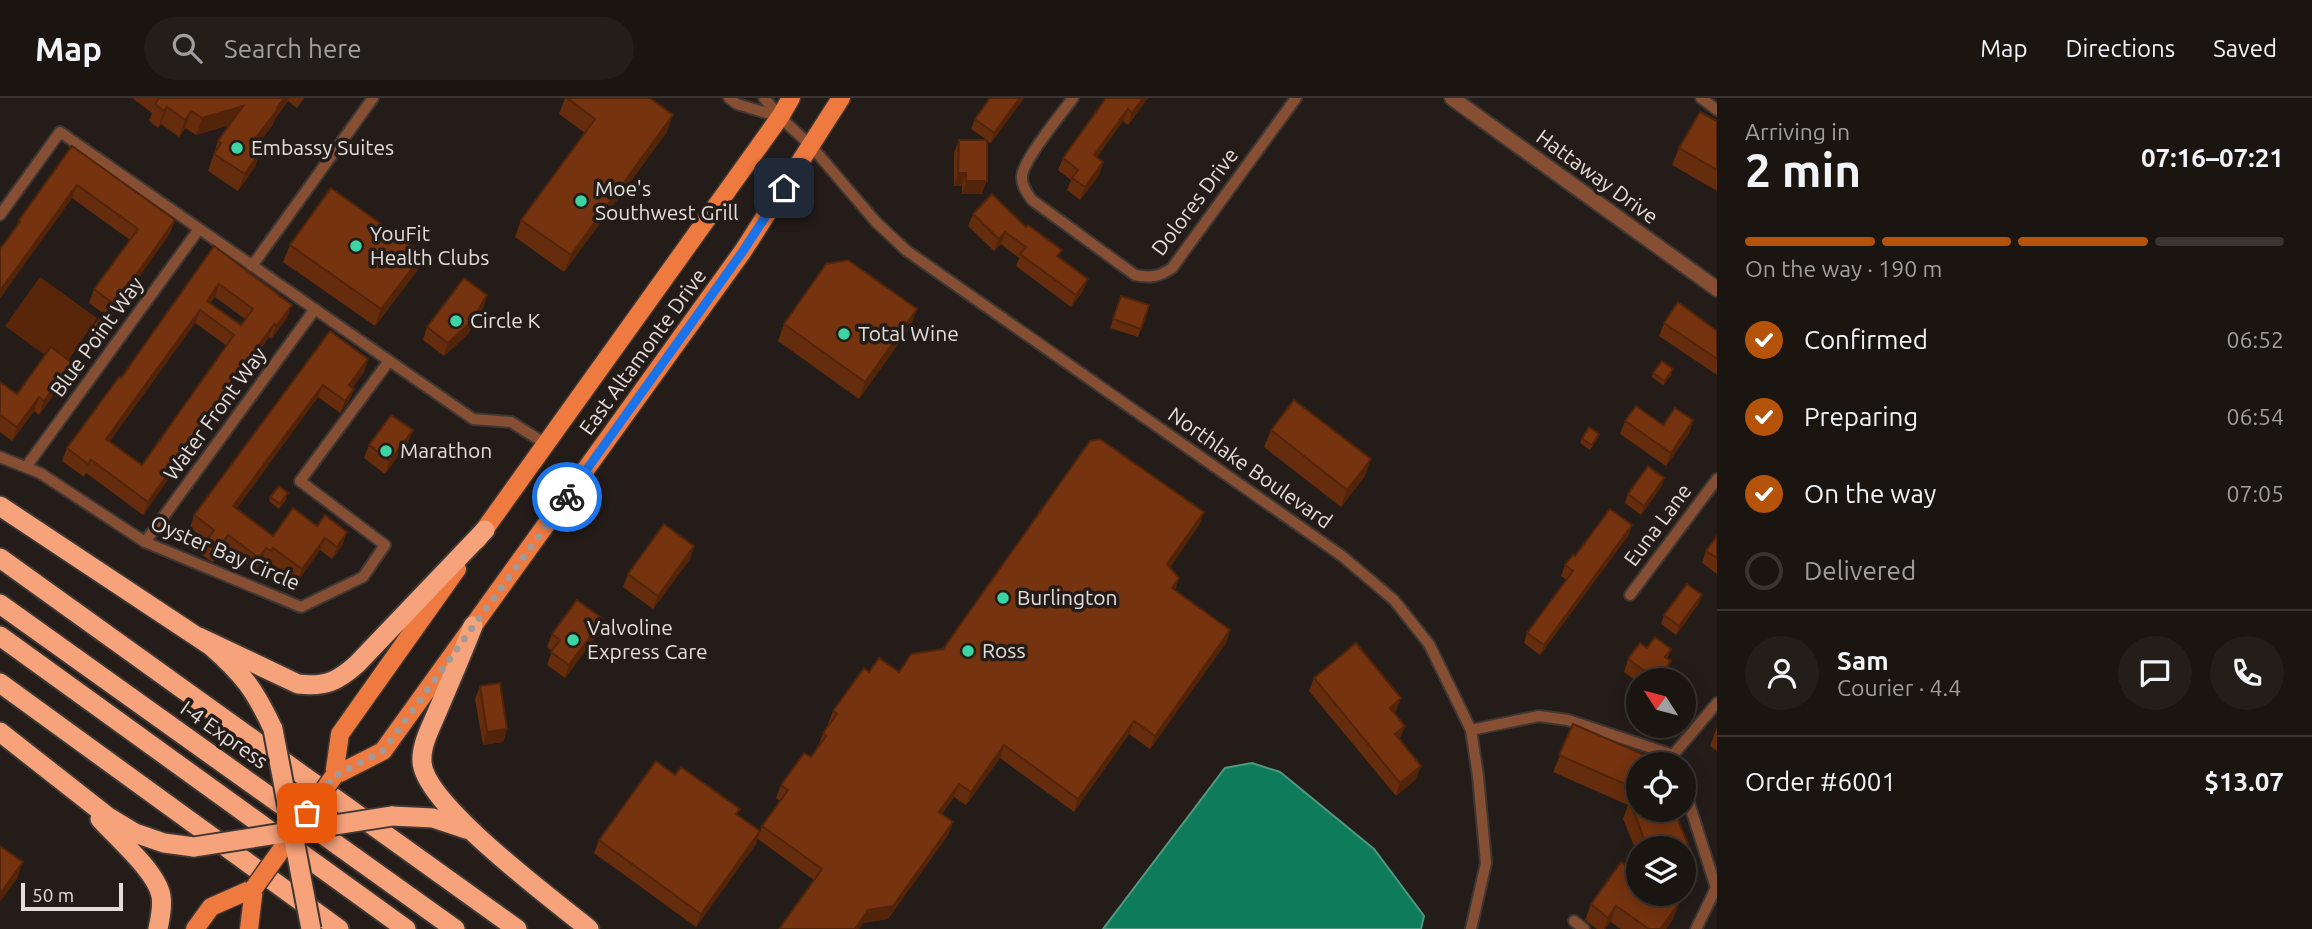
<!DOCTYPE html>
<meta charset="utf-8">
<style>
body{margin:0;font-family:Ubuntu,sans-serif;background:#241e1b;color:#f1f3f6;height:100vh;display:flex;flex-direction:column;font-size:26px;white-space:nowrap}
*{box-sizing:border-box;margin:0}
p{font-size:23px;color:#a09f9f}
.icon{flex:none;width:38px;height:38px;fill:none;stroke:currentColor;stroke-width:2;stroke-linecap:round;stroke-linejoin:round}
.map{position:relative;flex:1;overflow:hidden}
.panel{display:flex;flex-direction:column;background:#1b1512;width:595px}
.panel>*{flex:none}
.needle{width:46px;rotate:306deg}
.fabs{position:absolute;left:1626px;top:570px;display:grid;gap:14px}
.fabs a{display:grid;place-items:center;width:70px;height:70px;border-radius:50%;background:#1b1512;box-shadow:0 4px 18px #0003,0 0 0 2px #393432;font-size:35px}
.scale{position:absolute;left:21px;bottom:18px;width:102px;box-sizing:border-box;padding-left:7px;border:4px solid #e4dedb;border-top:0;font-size:19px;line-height:24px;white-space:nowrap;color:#e4dedb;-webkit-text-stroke:5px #241c18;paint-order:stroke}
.pin{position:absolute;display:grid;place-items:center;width:60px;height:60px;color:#fff;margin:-30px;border-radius:14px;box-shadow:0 4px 10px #0006}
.courier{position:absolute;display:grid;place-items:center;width:70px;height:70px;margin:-35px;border:5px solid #1a73e8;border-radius:50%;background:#fff;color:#222;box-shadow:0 2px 9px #0007}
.head em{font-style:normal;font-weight:700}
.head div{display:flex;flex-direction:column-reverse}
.head{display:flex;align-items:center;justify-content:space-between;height:119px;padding:0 28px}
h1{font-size:46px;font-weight:700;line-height:52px}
.bar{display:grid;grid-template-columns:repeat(4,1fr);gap:10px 7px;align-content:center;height:84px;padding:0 28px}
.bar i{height:9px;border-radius:5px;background:#393432}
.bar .active{background:#b45309}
.bar p{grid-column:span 4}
.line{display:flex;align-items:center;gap:18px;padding:0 28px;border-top:2px solid #393432}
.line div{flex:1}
.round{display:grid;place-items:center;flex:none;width:74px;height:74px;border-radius:37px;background:#241e1b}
ol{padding:0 28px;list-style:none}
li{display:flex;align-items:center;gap:21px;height:77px}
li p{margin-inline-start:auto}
li .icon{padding:7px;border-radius:50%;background:#b45309;color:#fff;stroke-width:4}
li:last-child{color:#a09f9f}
li i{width:38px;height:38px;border:4px solid #393432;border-radius:50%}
header{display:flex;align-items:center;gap:42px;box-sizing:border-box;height:98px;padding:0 35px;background:#1b1512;border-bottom:2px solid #393432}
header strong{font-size:33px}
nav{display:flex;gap:38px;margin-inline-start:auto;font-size:24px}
.search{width:490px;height:63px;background:#241e1b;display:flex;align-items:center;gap:18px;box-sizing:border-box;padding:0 24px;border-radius:38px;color:#a09f9f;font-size:26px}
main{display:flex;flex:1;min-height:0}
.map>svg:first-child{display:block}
.green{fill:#5a260a}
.water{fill:#0e7b5b;stroke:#4e9981;stroke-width:2}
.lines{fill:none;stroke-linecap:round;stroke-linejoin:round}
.minor-casing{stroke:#3f3733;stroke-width:14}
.tertiary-casing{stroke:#3f3733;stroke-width:18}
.primary-casing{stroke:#3f3733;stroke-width:21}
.motorway-casing{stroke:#3f3733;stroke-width:23}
.minor{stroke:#864e33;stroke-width:10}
.tertiary{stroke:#864e33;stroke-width:14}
.primary{stroke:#ef7a3f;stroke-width:18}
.motorway{stroke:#f6a27b;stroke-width:19}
.primary-bridge-casing{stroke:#3f3733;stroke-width:21;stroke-linecap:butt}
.motorway-bridge-casing{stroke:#3f3733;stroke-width:23;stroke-linecap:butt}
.primary-bridge{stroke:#ef7a3f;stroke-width:18}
.motorway-bridge{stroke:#f6a27b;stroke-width:19}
.wall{fill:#652c0d;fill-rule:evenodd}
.shaded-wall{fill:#52240a}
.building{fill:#75330f;stroke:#52240a;stroke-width:2;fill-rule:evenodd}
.done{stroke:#a19a97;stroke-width:7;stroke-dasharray:0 12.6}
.route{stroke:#1a73e8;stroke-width:9}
.poi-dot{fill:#3dd4a3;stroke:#241c18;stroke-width:2.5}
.labels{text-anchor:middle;stroke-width:7;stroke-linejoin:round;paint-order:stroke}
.poi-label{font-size:21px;fill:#e4dedb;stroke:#241c18;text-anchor:start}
.street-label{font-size:21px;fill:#e4dedb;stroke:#241c18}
</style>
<header>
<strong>Map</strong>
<div class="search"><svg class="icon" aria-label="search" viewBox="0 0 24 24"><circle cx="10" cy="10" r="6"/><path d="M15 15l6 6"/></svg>Search here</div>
<nav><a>Map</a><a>Directions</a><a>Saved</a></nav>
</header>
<main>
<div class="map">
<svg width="1717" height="831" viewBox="0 0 1717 831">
<rect width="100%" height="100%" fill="#241c18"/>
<path class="green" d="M40,179L97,220L63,270L5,228Z"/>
<path class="water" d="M1252,665L1280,674L1374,751L1424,818L1421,831H1103L1225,670Z"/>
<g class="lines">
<defs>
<g id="minor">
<path d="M729,0L737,6L780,19"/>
<path d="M764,0L780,19L811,48L876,124L907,153L1342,458L1394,502L1429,546L1471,632L1478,678L1486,765L1471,831"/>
<path d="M1073,0C1062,15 1023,62 1022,78C1021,87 1027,95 1032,102L1135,177C1150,180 1159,179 1172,170L1296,0"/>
<path d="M1701,0L1717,12"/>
<path d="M0,117L60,34L473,321L511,324L546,346"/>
<path d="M252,168L373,0"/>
<path d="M0,359L40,375L145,444L301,509L363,479L385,447L300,383L389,263"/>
<path d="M26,369L199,131"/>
<path d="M145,444L315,211"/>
<path d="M1630,497L1717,381"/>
<path d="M1471,632L1539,618L1568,622L1673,657L1717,605"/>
<path d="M1684,689L1716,790"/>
<path d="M1574,823L1584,831"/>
<path d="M1696,831L1716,790"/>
</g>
<path id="tertiary" d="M1452,0L1717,191"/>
<g id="primary">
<path d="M477,442L780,19L791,0"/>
<path d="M334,678L383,653L743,153L841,0"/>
<path d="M334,678L340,636L457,471"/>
<path d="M195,831L211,809L254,790"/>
<path d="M249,831L254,790"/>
</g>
<g id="motorway">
<path d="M0,408L211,548C243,576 255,592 273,631"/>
<path d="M0,460L517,831"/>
<path d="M0,506L455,831"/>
<path d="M473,528C462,556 450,584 438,612C432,627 421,646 422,663C422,705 554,802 589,831"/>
<path d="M0,538L406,831"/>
<path d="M199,539L298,586C325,589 337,584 357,566L485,432"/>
<path d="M0,585L339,831"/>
<path d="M0,634L107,718L135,735L164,745L194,749"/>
<path d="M392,718L433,720L466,731"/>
<path d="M100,721C117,740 157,774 161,798C163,809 160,821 158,831"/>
</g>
</defs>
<use href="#minor" class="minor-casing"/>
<use href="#tertiary" class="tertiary-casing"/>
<use href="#primary" class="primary-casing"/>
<use href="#motorway" class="motorway-casing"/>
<use href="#minor" class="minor"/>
<use href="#tertiary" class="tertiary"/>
<use href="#primary" class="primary"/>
<use href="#motorway" class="motorway"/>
<defs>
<path id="primary-bridge" d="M254,790L334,678"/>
<g id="motorway-bridge">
<path d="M273,631L311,831"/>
<path d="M194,749L392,718"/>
</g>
</defs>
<use href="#primary-bridge" class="primary-bridge-casing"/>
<use href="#motorway-bridge" class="motorway-bridge-casing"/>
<use href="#primary-bridge" class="primary-bridge"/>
<use href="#motorway-bridge" class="motorway-bridge"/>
</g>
<g class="wall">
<path d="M132,0H304L297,10L288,3L275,21L272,28L256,49L261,52L255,69L238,93L208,73L218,43L229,27L196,37L185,30L179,39L161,26L158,30L149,23L152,15Z"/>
<path d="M565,0H650L667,34L564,174L515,139L521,122L585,35L559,16Z"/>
<path d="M990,0H1024L991,45L987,43L982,96H962V88H954V55L959,42H987L971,31L975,21Z"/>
<path d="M1106,0H1148L1128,27L1123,23L1097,59L1103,64L1099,77L1080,102L1067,92L1071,82L1058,72L1063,60Z"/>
<path d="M1717,23V93L1672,67L1679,50Z"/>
<path d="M72,48L170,135L110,220L89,205L94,191L130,142L72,100L0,200V151L16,129L19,122Z"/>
<path d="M973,116L1059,160L1083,193L1071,209L1016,168L1019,160L1001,146L994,153L968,128Z"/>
<path d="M290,147L417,173L375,228L283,164Z"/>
<path d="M214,148L287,220L271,241L269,239L143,417L86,375L84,379L62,363L67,350L121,280ZM215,199L245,221L241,227L210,205ZM195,225L227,248L142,367L110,343Z"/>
<path d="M487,197L483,210L468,236L444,258L423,242L427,229Z"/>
<path d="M1121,198L1149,207L1138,239L1110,230Z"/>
<path d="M1664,225L1717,233V277L1659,238Z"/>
<path d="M784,226L911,228L859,301L778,243Z"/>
<path d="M90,233L109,239L100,251L87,242Z"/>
<path d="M330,233L368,261L364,274L352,290L349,303L340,315L318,299L236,411L273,438L293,410L343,446L332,461L320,452L297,484L268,463L266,466L262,463L255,472L223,449L213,464L209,462L201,456L207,442L190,430L194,417Z"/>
<path d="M72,265L67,278L39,317L34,313L12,343L0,334V284L17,296Z"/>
<path d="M1653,275L1672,276L1663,287L1652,279Z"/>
<path d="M1693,322L1689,335L1666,368L1620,336L1625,323L1663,327Z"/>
<path d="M1271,332L1365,378L1341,409L1264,349Z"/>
<path d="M1598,340L1590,352L1580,345L1582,341Z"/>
<path d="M408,345L385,376L364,360L369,347Z"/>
<path d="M1664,380L1661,389L1641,417L1625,405L1628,396Z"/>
<path d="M270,399L287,400L279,411L269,403Z"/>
<path d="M1204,414L1199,427L1170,469L1179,480L1175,492L1230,532L1226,545L1150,651L1129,636L1074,714L1000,660L966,707L954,699L942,716L953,724L948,737L888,821L863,825L859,831H779L814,782L758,741L756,746L696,829L594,755L599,742L675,677L738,717L760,733L762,728L780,703L776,700L781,687L811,659L818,649L823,635L829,626H828L833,613L869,574H899Z"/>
<path d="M1632,427L1628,438L1540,557L1524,545L1527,535L1567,482L1561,478L1565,467L1575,458Z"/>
<path d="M1717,438V476L1702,465L1706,453Z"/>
<path d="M694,448L690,461L653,511L623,489L628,476Z"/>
<path d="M1702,497L1699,505L1676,537L1661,526L1664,517Z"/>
<path d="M603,521L599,534L565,580L547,567L552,553L547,549L552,536Z"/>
<path d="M1647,550L1671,551L1667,561L1666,576L1661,583H1638V584L1624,574L1628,561Z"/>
<path d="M1314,580L1401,600L1396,613L1394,615L1405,628L1399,641L1416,681L1396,698L1309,593Z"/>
<path d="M480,588L507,631L503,644L483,647L475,601Z"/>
<path d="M1573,626L1649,659L1647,667H1638V688L1631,703L1638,701V712H1674L1692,756L1685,773H1684V751H1638V757L1623,721L1628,707L1553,674Z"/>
<path d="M1717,629V653L1710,648Z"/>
<path d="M1638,776L1673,821L1666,831H1621L1611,824L1605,831H1597L1585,822L1591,806Z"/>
</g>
<g class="shaded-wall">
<path d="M284,0H289L275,21L272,28L245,62L252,45Z"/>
<path d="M1020,0H1024L991,45L994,35Z"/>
<path d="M1143,0H1148L1128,27L1132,15Z"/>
<path d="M243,8L237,25L196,37L202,20Z"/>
<path d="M167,9L161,26L158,30L164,13Z"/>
<path d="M1128,11L1123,23L1090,69L1094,57Z"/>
<path d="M191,13L185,30L179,39L185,22Z"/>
<path d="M673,17L667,34L564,174L571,157Z"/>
<path d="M261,52L255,69L238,93L245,76Z"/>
<path d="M1103,64L1099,77L1080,102L1085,89Z"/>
<path d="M958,75H966L962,88H954Z"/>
<path d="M966,83H987L982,96H962Z"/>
<path d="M77,87L72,100L0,200V193Z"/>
<path d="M175,122L170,135L110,220L115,207Z"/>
<path d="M1005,134L1001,146L994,153L999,141Z"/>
<path d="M423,156L417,173L375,228L381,211Z"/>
<path d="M1088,181L1083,193L1071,209L1076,197Z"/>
<path d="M219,186L215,199L202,216L207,203Z"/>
<path d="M487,197L483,210L468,236L444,258L448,245Z"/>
<path d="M292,207L287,220L271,241L276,228Z"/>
<path d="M917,211L911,228L859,301L865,284Z"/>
<path d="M200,212L195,225L102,354L106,341Z"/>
<path d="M274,226L269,239L143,417L148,404Z"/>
<path d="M112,230L109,239L100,251L103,242Z"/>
<path d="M368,261L364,274L345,300L349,287Z"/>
<path d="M72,265L67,278L39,317L44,303Z"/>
<path d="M323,287L318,299L229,421L233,408Z"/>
<path d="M354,291L349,303L340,315L345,303Z"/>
<path d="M39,299L34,313L12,343L17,329Z"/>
<path d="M1693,322L1689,335L1666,368L1671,355Z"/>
<path d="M413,332L408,345L385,376L390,363Z"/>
<path d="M1371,361L1365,378L1341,409L1347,392Z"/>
<path d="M1664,380L1661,389L1641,417L1644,408Z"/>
<path d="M1204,414L1199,427L1163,479L1167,466Z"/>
<path d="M1632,427L1628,438L1540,557L1544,547Z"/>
<path d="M347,434L343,446L332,461L337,449Z"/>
<path d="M228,437L223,449L213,464L217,451Z"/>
<path d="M325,440L320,452L297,484L302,471Z"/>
<path d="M694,448L690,461L653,511L658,498Z"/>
<path d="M266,450L262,463L255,472L259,460Z"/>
<path d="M1179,480L1174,493L1172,490Z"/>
<path d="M1702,497L1699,505L1676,537L1679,528Z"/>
<path d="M603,521L599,534L565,580L569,567Z"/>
<path d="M1230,532L1226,545L1150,651L1155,638Z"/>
<path d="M1671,563L1666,576L1661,583H1657Z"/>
<path d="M1401,600L1396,613L1385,623L1390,610Z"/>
<path d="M1134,623L1129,636L1074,714L1078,701Z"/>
<path d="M1405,628L1400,641L1390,649L1395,636Z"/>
<path d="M507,631L503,644L483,647L487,634Z"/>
<path d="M1004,647L1000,660L966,707L971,694Z"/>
<path d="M1421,668L1416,681L1396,698L1400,685Z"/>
<path d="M959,686L954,699L934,727L939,714Z"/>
<path d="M953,724L948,737L888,821L863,825L859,831H855L868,812Z"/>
<path d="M760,733L756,746L696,829L701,816Z"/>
<path d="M1692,756L1685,773H1684V759Z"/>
<path d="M23,764L17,781L0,804V796Z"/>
<path d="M1679,805L1673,821L1666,831H1660Z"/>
<path d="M1616,808L1611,824L1605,831H1604L1608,820Z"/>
</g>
<g class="building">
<path d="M159,0H284L277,10L278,11L252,45L261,52L245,76L214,56L221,45L218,43L243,8L202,20L191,13L185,22L167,9L164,13L155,6Z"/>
<path d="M567,0H650L673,17L571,157L521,122L595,21Z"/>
<path d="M990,0H1020L994,35L975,21Z"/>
<path d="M1106,0H1143L1132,15L1128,11L1094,57L1103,64L1085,89L1072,80L1078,72L1063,60Z"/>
<path d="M1700,14L1717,23V72L1679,50Z"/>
<path d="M959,42H987V83H966V75H958Z"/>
<path d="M72,48L175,122L115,207L94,191L138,131L77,87L0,193V151L20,124L19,122Z"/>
<path d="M331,90L423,156L381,211L290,147Z"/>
<path d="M992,96L1026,129L1028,127L1062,152L1057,158L1088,181L1076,197L1020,156L1026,149L1005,134L999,141L973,116Z"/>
<path d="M214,148L292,207L276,228L274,226L148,404L91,362L88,366L67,350L119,279L121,280ZM219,186L253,211L241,227L207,203ZM200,212L234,237L142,367L106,341Z"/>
<path d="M848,162L917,211L865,284L784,226L826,166Z"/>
<path d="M464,180L487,197L472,223L448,245L427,229Z"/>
<path d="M1121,198L1149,207L1141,231L1113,221Z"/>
<path d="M1678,204L1717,233V261L1664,225Z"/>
<path d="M99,221L112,230L103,242L90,233Z"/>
<path d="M330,233L368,261L349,287L354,291L345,303L323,287L233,408L273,438L293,410L317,428L325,417L347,434L337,449L325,440L302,471L273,450L271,453L266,450L259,460L228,437L217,451L213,449L206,444L214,432L194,417Z"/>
<path d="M51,249L72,265L44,303L39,299L17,329L0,317V284L17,296Z"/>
<path d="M1662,263L1673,271L1665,283L1653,275Z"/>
<path d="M1294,302L1371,361L1347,392L1271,332Z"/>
<path d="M1636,308L1663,327L1675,310L1693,322L1671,355L1625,323Z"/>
<path d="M391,317L413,332L390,363L369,347Z"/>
<path d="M1589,329L1599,336L1592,347L1582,341Z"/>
<path d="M1100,341L1204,414L1167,466L1179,480L1172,490L1230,532L1155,638L1134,623L1078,701L1004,647L971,694L959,686L939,714L953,724L893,808L868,812L855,831H779L822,771L762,728L788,692L781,687L804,655L811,659L826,638L823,635L837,616L833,613L864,570L869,574L879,560L899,574L911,556L943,551L1090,343Z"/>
<path d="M1648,368L1664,380L1644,408L1628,396Z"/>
<path d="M279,388L288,395L280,406L270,399Z"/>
<path d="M1610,411L1632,427L1544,547L1527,535L1573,473L1565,467L1573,457L1575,458Z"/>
<path d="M664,426L694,448L658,498L628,476Z"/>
<path d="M1717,438V460L1706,453Z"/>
<path d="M1687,486L1702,497L1679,528L1664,517Z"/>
<path d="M577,502L603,521L569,567L551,554L560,542L552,536Z"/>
<path d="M1655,539L1671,551L1665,559L1671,563L1657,582L1628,561L1640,545L1647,550Z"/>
<path d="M1356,545L1401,600L1390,610L1405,628L1395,636L1421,668L1400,685L1314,580Z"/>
<path d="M500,585L507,631L487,634L480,588Z"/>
<path d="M1573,626L1649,659L1646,667H1638V685L1636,691L1559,657Z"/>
<path d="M656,663L675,677L681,669L740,711L736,716L760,733L701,816L599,742Z"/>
<path d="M1638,701V712H1674L1692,756L1684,759V751H1648L1630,704Z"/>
<path d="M0,748L23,764L0,796Z"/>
<path d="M1621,764L1638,776V796H1666L1679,805L1660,831H1649L1616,808L1608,820L1591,806Z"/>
</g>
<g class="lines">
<path class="done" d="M307,715L334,678L383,653L567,399"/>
<path class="route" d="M567,399L743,153L784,90"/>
</g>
<g class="poi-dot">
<circle cx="237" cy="50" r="7"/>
<circle cx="581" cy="103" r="7"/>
<circle cx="356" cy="148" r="7"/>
<circle cx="456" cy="223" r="7"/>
<circle cx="844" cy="236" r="7"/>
<circle cx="386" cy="353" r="7"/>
<circle cx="1003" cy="500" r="7"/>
<circle cx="573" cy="542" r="7"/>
<circle cx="968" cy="553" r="7"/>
</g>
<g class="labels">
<g class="poi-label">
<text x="251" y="57">Embassy Suites</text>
<text x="595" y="98">Moe's<tspan x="595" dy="24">Southwest Grill</tspan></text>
<text x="370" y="143">YouFit<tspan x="370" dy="24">Health Clubs</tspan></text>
<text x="470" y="230">Circle K</text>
<text x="858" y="243">Total Wine</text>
<text x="400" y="360">Marathon</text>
<text x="1017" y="507">Burlington</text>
<text x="587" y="537">Valvoline<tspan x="587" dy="24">Express Care</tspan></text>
<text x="982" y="560">Ross</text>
</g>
<g class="street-label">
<text transform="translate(1597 79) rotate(36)" y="7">Hattaway Drive</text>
<text transform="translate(1195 104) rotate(-53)" y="7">Dolores Drive</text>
<text transform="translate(97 239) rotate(-54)" y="7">Blue Point Way</text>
<text transform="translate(643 254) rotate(-54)" y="7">East Altamonte Drive</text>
<text transform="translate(215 316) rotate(-54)" y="7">Water Front Way</text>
<text transform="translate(1250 370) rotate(35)" y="7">Northlake Boulevard</text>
<text transform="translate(1658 427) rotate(-53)" y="7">Euna Lane</text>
<text transform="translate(225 455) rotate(23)" y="7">Oyster Bay Circle</text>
<text transform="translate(224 637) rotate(35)" y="7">I-4 Express</text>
</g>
</g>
</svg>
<div class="fabs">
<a><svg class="needle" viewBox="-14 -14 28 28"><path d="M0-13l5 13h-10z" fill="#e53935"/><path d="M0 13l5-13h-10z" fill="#a09f9f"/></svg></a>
<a><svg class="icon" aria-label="locate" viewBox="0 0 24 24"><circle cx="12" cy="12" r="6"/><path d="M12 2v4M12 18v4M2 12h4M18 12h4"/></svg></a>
<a><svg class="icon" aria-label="layers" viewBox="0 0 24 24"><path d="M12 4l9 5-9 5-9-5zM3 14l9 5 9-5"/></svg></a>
</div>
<div class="scale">50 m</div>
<div class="pin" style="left:307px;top:715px;background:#ea580c"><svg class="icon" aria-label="bag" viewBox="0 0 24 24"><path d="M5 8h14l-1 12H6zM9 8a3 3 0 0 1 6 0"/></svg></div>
<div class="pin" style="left:784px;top:90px;background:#1f2937"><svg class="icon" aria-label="home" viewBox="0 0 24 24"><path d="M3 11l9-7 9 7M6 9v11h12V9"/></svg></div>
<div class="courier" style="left:567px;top:399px"><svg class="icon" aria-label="bike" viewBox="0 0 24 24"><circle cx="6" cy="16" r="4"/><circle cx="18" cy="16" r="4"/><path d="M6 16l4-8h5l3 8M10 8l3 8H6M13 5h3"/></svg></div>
</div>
<section class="panel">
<div class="head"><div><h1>2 min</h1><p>Arriving in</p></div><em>07:16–07:21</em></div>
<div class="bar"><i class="active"></i><i class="active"></i><i class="active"></i><i></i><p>On the way · 190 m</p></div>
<ol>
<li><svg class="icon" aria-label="check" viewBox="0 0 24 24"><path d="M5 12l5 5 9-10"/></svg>Confirmed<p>06:52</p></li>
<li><svg class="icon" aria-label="check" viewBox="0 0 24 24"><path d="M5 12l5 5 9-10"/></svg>Preparing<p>06:54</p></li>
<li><svg class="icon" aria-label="check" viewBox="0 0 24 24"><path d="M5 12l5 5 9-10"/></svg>On the way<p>07:05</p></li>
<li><i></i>Delivered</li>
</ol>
<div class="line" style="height:126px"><a class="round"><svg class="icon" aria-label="person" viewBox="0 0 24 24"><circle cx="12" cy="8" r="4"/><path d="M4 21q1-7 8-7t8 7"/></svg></a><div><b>Sam</b><p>Courier · 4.4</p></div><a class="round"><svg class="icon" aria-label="chat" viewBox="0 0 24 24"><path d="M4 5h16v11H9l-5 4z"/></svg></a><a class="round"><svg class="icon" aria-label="phone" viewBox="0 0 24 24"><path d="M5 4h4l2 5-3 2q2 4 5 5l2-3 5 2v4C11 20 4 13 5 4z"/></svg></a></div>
<div class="line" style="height:91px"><div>Order #6001</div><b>$13.07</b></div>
</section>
</main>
